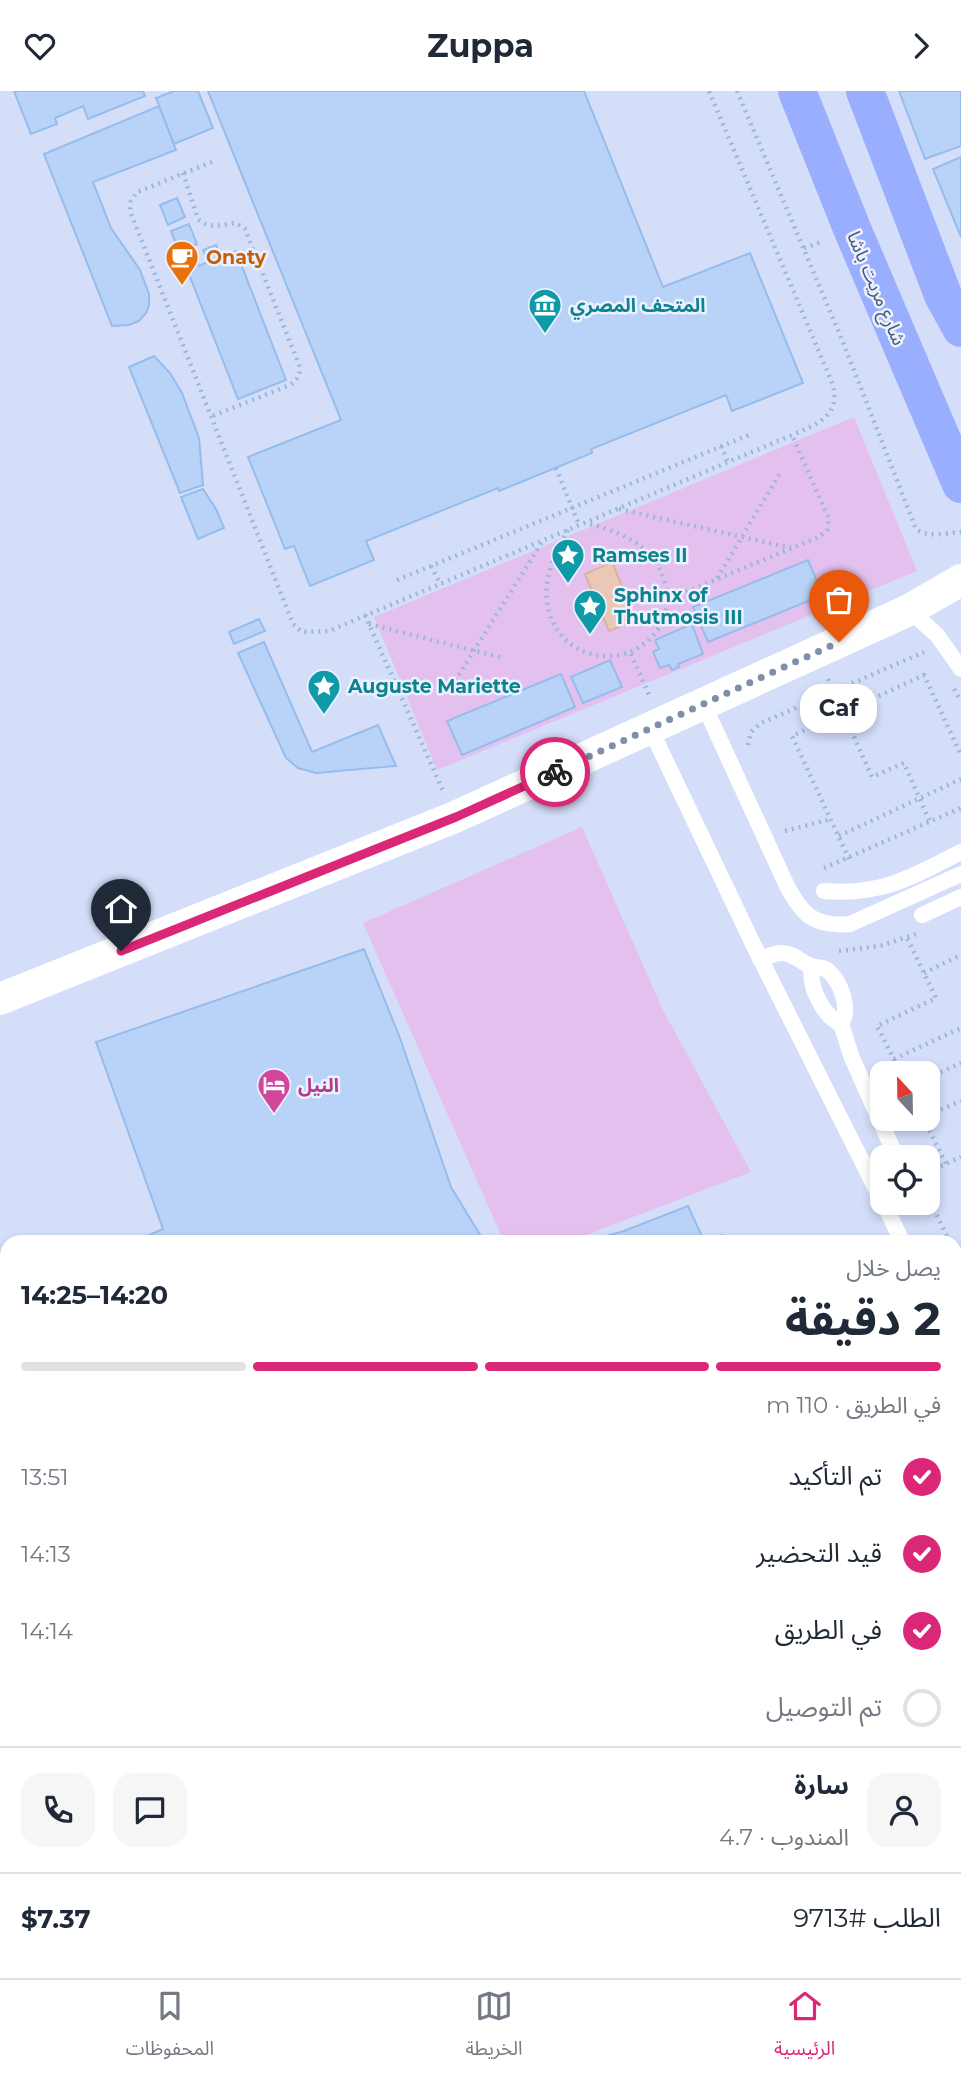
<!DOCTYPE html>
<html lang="ar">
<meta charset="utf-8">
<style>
body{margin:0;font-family:Montserrat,"Noto Sans Arabic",sans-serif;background:#f6f6f7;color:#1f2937;direction:rtl;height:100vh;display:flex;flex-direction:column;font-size:26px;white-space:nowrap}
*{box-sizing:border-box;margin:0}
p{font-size:23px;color:#747a83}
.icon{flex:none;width:38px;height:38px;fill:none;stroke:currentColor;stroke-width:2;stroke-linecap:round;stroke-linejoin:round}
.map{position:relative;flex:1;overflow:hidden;direction:ltr}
.panel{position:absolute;left:0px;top:1144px;width:962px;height:744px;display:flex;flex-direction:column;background:#fff;border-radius:21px 21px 0 0;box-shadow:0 4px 10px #0003;direction:rtl}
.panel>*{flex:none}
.needle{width:46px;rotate:338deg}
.fabs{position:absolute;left:870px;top:970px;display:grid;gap:14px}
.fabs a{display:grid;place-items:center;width:70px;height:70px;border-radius:14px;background:#fff;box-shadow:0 4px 10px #0003;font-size:35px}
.pin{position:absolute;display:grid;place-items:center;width:60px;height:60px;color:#fff;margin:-72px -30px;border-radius:50% 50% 50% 0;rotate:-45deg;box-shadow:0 0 7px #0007}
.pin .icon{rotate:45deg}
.courier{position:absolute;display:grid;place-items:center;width:70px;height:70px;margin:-35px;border:5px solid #db2777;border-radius:50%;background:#fff;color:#222;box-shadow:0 2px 9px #0007}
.bubble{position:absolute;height:49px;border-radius:21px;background:#fff;box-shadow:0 4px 10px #0003;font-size:23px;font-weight:700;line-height:49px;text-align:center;direction:rtl}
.headline em{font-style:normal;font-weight:700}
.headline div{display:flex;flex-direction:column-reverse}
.headline{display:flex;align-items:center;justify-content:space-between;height:119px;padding:0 21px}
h1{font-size:46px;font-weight:700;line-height:52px}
.bar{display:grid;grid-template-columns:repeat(4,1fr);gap:10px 7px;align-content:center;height:84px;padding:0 21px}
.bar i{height:9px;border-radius:5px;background:#e0e1e3}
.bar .selected{background:#db2777}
.bar p{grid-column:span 4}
.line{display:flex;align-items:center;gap:18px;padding:0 21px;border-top:2px solid #e0e1e3}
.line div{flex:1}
.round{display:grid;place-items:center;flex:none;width:74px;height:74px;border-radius:21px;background:#f6f6f7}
ol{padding:0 21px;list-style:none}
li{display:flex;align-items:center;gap:21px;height:77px}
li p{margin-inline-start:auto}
li .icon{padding:7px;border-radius:50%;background:#db2777;color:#fff;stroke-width:4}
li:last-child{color:#747a83}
li i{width:38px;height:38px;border:4px solid #e0e1e3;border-radius:50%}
header{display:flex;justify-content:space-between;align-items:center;height:91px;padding:0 21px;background:#fff;font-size:32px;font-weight:700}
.dock{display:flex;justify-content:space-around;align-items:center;height:98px;border-top:2px solid #e0e1e3;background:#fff;font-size:19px;color:#747a83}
.dock a{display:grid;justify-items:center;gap:4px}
.dock .selected{color:#db2777}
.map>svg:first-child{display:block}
.residential{fill:#d4def9;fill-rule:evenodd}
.green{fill:#e4c0ee}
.water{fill:#ebc7b6;stroke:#deb19b;stroke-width:2}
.building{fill:#b8d3f7;stroke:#97bcec;stroke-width:2}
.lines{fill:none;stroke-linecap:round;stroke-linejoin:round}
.path{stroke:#9bb7dc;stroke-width:4.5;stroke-dasharray:2 5;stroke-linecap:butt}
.lane{stroke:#fff;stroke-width:16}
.street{stroke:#fff;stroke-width:32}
.primary{stroke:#9aaeff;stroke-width:38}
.highway{stroke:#94d0ff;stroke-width:38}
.done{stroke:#7d8fa9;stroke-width:7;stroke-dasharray:0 12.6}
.route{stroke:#db2777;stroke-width:9}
.labels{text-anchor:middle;stroke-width:5;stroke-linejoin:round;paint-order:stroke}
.food-label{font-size:19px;font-weight:bold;fill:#c56008;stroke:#ecf0ff;text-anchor:start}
.street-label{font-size:19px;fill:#465e7a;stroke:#ecf0ff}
.culture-label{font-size:19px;font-weight:bold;fill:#0d838f;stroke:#ecf0ff;text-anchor:start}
.hotel-label{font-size:19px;font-weight:bold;fill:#b23c85;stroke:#ecf0ff;text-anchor:start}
</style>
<header><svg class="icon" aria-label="forward" viewBox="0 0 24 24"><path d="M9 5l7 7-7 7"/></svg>Zuppa<svg class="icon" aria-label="heart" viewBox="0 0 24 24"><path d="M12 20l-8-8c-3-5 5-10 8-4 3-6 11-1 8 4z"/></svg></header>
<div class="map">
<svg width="961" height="1887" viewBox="0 0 961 1887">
<rect width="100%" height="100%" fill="#e4e9ff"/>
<path class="residential" d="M0,0H961V1887H87L85,1881H956V1152H7V1713L0,1697ZM882,982H928V1027H882ZM882,1066H928V1111H882Z"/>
<g class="green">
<path d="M854,326L917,480L437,679L374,526Z"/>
<path d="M582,736L663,919L751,1081L568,1151H504L363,832Z"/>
<path d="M444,1881H569L572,1887H441Z"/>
</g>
<g class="water">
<path d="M612,471L636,529L609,540L585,483Z"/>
<path d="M0,1636L7,1653V1881H112L115,1887H0Z"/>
</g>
<g class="building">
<path d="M14,0H143L145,5L88,28L83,15L55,27L57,33L31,43Z"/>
<path d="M174,0H198L213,37L174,53L156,7Z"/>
<path d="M208,0H584L663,196L750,162L803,292L732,320L726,304L591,358L592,362L499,400L498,397L366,450L374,469L310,495L294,455L285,458L248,366L341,329Z"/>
<path d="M899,0H961V55L925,68Z"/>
<path d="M159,15L176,59L93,91L111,137L140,179L149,203V214L146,222L139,230L129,234L112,235L44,63Z"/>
<path d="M961,66V146L933,78Z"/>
<path d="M177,107L185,126L168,134L160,114Z"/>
<path d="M189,133L197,153L179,161L171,140Z"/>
<path d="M216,154L221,166L236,160L286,289L238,308L183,168L194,164L199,175L208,171L203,159Z"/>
<path d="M154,265L170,282L182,302L199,347L203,394L180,402L129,276Z"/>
<path d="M203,398L216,418L224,437L198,448L181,406Z"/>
<path d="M808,469L823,504L708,551L693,516Z"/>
<path d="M259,528L265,540L234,553L229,541Z"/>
<path d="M692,533L703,563L678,573L679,576L672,579L669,574L660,577L653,561L659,558L655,549Z"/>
<path d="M264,551L312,661L378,634L396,675L316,682L298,677L286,667L238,562Z"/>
<path d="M610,569L622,596L583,612L571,586Z"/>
<path d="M561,583L575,616L462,664L447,630Z"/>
<path d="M364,858L400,947L451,1096L485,1152H132L163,1138L96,951Z"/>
<path d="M688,1115L705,1152H582L624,1140Z"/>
<path d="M722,1144L726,1152H707Z"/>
<path d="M956,1474L961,1486V1668L956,1656Z"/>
</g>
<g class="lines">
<g class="path">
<path d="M737,0L843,251L916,438C928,447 946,442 961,441"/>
<path d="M212,71L137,101L131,110L130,120L293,533L302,541L329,540L792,344C817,333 840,326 833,294L709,0"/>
<path d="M183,82L198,128C209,139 222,133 236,132L245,138L300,276C300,285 297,289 290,294L210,326"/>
<path d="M804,157L821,151"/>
<path d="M721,355L728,371"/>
<path d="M556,377L579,434"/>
<path d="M619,418L791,457"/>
<path d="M568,439C556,460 544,485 547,510C553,569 629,586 660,535C668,520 669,505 664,489C654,454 618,440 586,432"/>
<path d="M431,475L441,494"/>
<path d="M717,487L782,379"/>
<path d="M397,489L749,344"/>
<path d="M686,501L819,446L827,439L829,428L792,344"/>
<path d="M365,524L443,700"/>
<path d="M369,533L503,567"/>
<path d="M631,563L650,606"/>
<path d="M828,588L872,686L904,672L930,731"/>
<path d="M455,590L542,451"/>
<path d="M954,598L961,610"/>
<path d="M748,654L751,641L761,632L924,561"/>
<path d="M785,740L831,728"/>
<path d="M839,745L961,688"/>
<path d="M849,768L792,645L924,584L961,664"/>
<path d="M824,777L961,717"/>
<path d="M839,860L880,855L916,843"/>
<path d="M924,882L961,864"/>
<path d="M894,968L961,937"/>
<path d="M901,982L877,935L936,907L907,847"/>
<path d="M928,987L961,972"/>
<path d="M928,1024L961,1010"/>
<path d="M923,1027L946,1073"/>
<path d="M928,1081L961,1066"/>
<path d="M928,1105L950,1152"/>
<path d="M956,1162L961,1173"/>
<path d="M0,1610L7,1625"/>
<path d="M133,1881L136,1887"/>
</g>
<g class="lane">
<path d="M909,519L937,544L961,578"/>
<path d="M703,612L787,795C803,825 815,836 850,833L961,783"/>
<path d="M650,637L754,855L882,1110"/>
<path d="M824,800C881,805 912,786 961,761"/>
<path d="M922,824L961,806"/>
<path d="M760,868C767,866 774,862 781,862C794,862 800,871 811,875C817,877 822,875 827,879C841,890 851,918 841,933L852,967L895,1063"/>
<path d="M812,875C808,895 823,925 841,933"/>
<path d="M883,1111L903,1152"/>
<path d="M956,1257L961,1269"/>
<path d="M956,1326L961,1338"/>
<path d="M956,1769L961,1781"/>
</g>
<path class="street" d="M0,908L455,726L909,519L961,489"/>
<g class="primary">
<path d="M797,0L853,140L961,393"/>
<path d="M865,0L943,204L961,237"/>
<path d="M956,1813L961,1810"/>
<path d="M835,1887L844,1881"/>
<path d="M930,1887L940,1881"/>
</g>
<g class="highway">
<path d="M0,1187L7,1201"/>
<path d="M0,1330L7,1344"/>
<path d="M211,1881L213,1887"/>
<path d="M287,1881L290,1887"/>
<path d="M340,1881L343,1887"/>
<path d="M589,1881L592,1887"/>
<path d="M406,1887L408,1881"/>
</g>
</g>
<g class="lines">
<path class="done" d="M555,681L839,551"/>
<path class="route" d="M121,860L456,726L555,681"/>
</g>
<defs>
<symbol id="cafe-pin" viewBox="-11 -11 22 30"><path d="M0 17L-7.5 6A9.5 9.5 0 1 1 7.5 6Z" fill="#e8710a" stroke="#ecf0ff"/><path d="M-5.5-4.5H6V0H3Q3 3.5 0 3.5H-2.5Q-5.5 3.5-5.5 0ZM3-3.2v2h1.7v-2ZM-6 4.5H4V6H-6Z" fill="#fff"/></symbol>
<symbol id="museum-pin" viewBox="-11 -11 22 30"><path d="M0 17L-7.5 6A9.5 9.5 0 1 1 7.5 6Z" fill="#0f9aa8" stroke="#ecf0ff"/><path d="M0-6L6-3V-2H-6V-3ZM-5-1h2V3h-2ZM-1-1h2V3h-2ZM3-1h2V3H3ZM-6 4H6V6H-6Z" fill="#fff"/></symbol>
<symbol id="sight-pin" viewBox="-11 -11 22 30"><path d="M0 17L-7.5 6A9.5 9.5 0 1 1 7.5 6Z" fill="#0f9aa8" stroke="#ecf0ff"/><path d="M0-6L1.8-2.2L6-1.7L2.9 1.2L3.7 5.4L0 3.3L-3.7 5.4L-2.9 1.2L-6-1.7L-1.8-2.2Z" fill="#fff"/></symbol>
<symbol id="hotel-pin" viewBox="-11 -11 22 30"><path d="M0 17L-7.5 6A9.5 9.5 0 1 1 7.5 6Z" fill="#d1479c" stroke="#ecf0ff"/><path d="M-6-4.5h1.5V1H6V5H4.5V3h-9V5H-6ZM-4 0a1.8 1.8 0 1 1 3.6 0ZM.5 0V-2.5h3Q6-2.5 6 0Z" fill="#fff"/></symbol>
</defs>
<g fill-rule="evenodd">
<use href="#cafe-pin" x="163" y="147" width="38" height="52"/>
<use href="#museum-pin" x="526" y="195" width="38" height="52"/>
<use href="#sight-pin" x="549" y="445" width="38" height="52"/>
<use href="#sight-pin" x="571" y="496" width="38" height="52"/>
<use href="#sight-pin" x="305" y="576" width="38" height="52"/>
<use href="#hotel-pin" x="255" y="975" width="38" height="52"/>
</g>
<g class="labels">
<g class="food-label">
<text x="206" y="173">Onaty</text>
</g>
<g class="street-label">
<text transform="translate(877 197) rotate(67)" y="7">شارع مريت باشا</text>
</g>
<g class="culture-label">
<text x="570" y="221">المتحف المصري</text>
<text x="592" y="471">Ramses II</text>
<text x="614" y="511">Sphinx of<tspan x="614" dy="22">Thutmosis III</tspan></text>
<text x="348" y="602">Auguste Mariette</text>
</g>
<g class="hotel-label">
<text x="298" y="1001">النيل</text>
</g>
</g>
</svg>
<div class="fabs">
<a><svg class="needle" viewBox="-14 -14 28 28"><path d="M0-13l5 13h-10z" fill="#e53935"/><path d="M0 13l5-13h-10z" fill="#747a83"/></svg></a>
<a><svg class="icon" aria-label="locate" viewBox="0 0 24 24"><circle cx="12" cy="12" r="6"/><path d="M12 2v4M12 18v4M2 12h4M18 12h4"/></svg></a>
</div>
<div class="pin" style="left:839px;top:551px;background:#ea580c"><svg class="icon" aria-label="bag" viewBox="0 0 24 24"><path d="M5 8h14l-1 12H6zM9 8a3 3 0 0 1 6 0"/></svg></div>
<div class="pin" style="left:121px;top:860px;background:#1f2937"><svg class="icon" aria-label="home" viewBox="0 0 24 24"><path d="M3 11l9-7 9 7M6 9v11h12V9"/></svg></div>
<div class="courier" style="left:555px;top:681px"><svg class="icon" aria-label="bike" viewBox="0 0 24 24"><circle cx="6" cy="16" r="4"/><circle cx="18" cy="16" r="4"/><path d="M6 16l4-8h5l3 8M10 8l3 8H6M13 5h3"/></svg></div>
<div class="bubble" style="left:800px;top:593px;width:77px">Caf</div>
<section class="panel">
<div class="headline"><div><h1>2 دقيقة</h1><p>يصل خلال</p></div><em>14:20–14:25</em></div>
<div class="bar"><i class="selected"></i><i class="selected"></i><i class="selected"></i><i></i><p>في الطريق · 110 m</p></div>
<ol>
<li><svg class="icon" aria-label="check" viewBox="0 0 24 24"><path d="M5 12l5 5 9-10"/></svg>تم التأكيد<p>13:51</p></li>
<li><svg class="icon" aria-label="check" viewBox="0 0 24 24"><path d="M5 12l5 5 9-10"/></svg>قيد التحضير<p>14:13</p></li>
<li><svg class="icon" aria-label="check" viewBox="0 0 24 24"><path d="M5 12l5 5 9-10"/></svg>في الطريق<p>14:14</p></li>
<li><i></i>تم التوصيل</li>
</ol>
<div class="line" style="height:126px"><a class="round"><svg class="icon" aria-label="person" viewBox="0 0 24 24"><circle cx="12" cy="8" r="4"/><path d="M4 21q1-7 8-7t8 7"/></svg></a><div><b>سارة</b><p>المندوب · 4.7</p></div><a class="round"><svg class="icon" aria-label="chat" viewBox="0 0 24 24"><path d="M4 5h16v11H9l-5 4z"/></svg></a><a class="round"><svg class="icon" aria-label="phone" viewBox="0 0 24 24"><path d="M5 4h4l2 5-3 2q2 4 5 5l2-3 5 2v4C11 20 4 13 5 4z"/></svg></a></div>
<div class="line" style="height:91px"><div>الطلب #9713</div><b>$7.37</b></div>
</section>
</div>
<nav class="dock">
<a class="selected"><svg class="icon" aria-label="home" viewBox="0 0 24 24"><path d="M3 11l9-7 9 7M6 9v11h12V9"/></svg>الرئيسية</a>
<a><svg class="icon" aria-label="map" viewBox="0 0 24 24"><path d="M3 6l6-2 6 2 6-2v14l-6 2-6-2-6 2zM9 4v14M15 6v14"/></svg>الخريطة</a>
<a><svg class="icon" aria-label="saved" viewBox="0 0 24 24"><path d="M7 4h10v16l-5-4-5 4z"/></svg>المحفوظات</a>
</nav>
